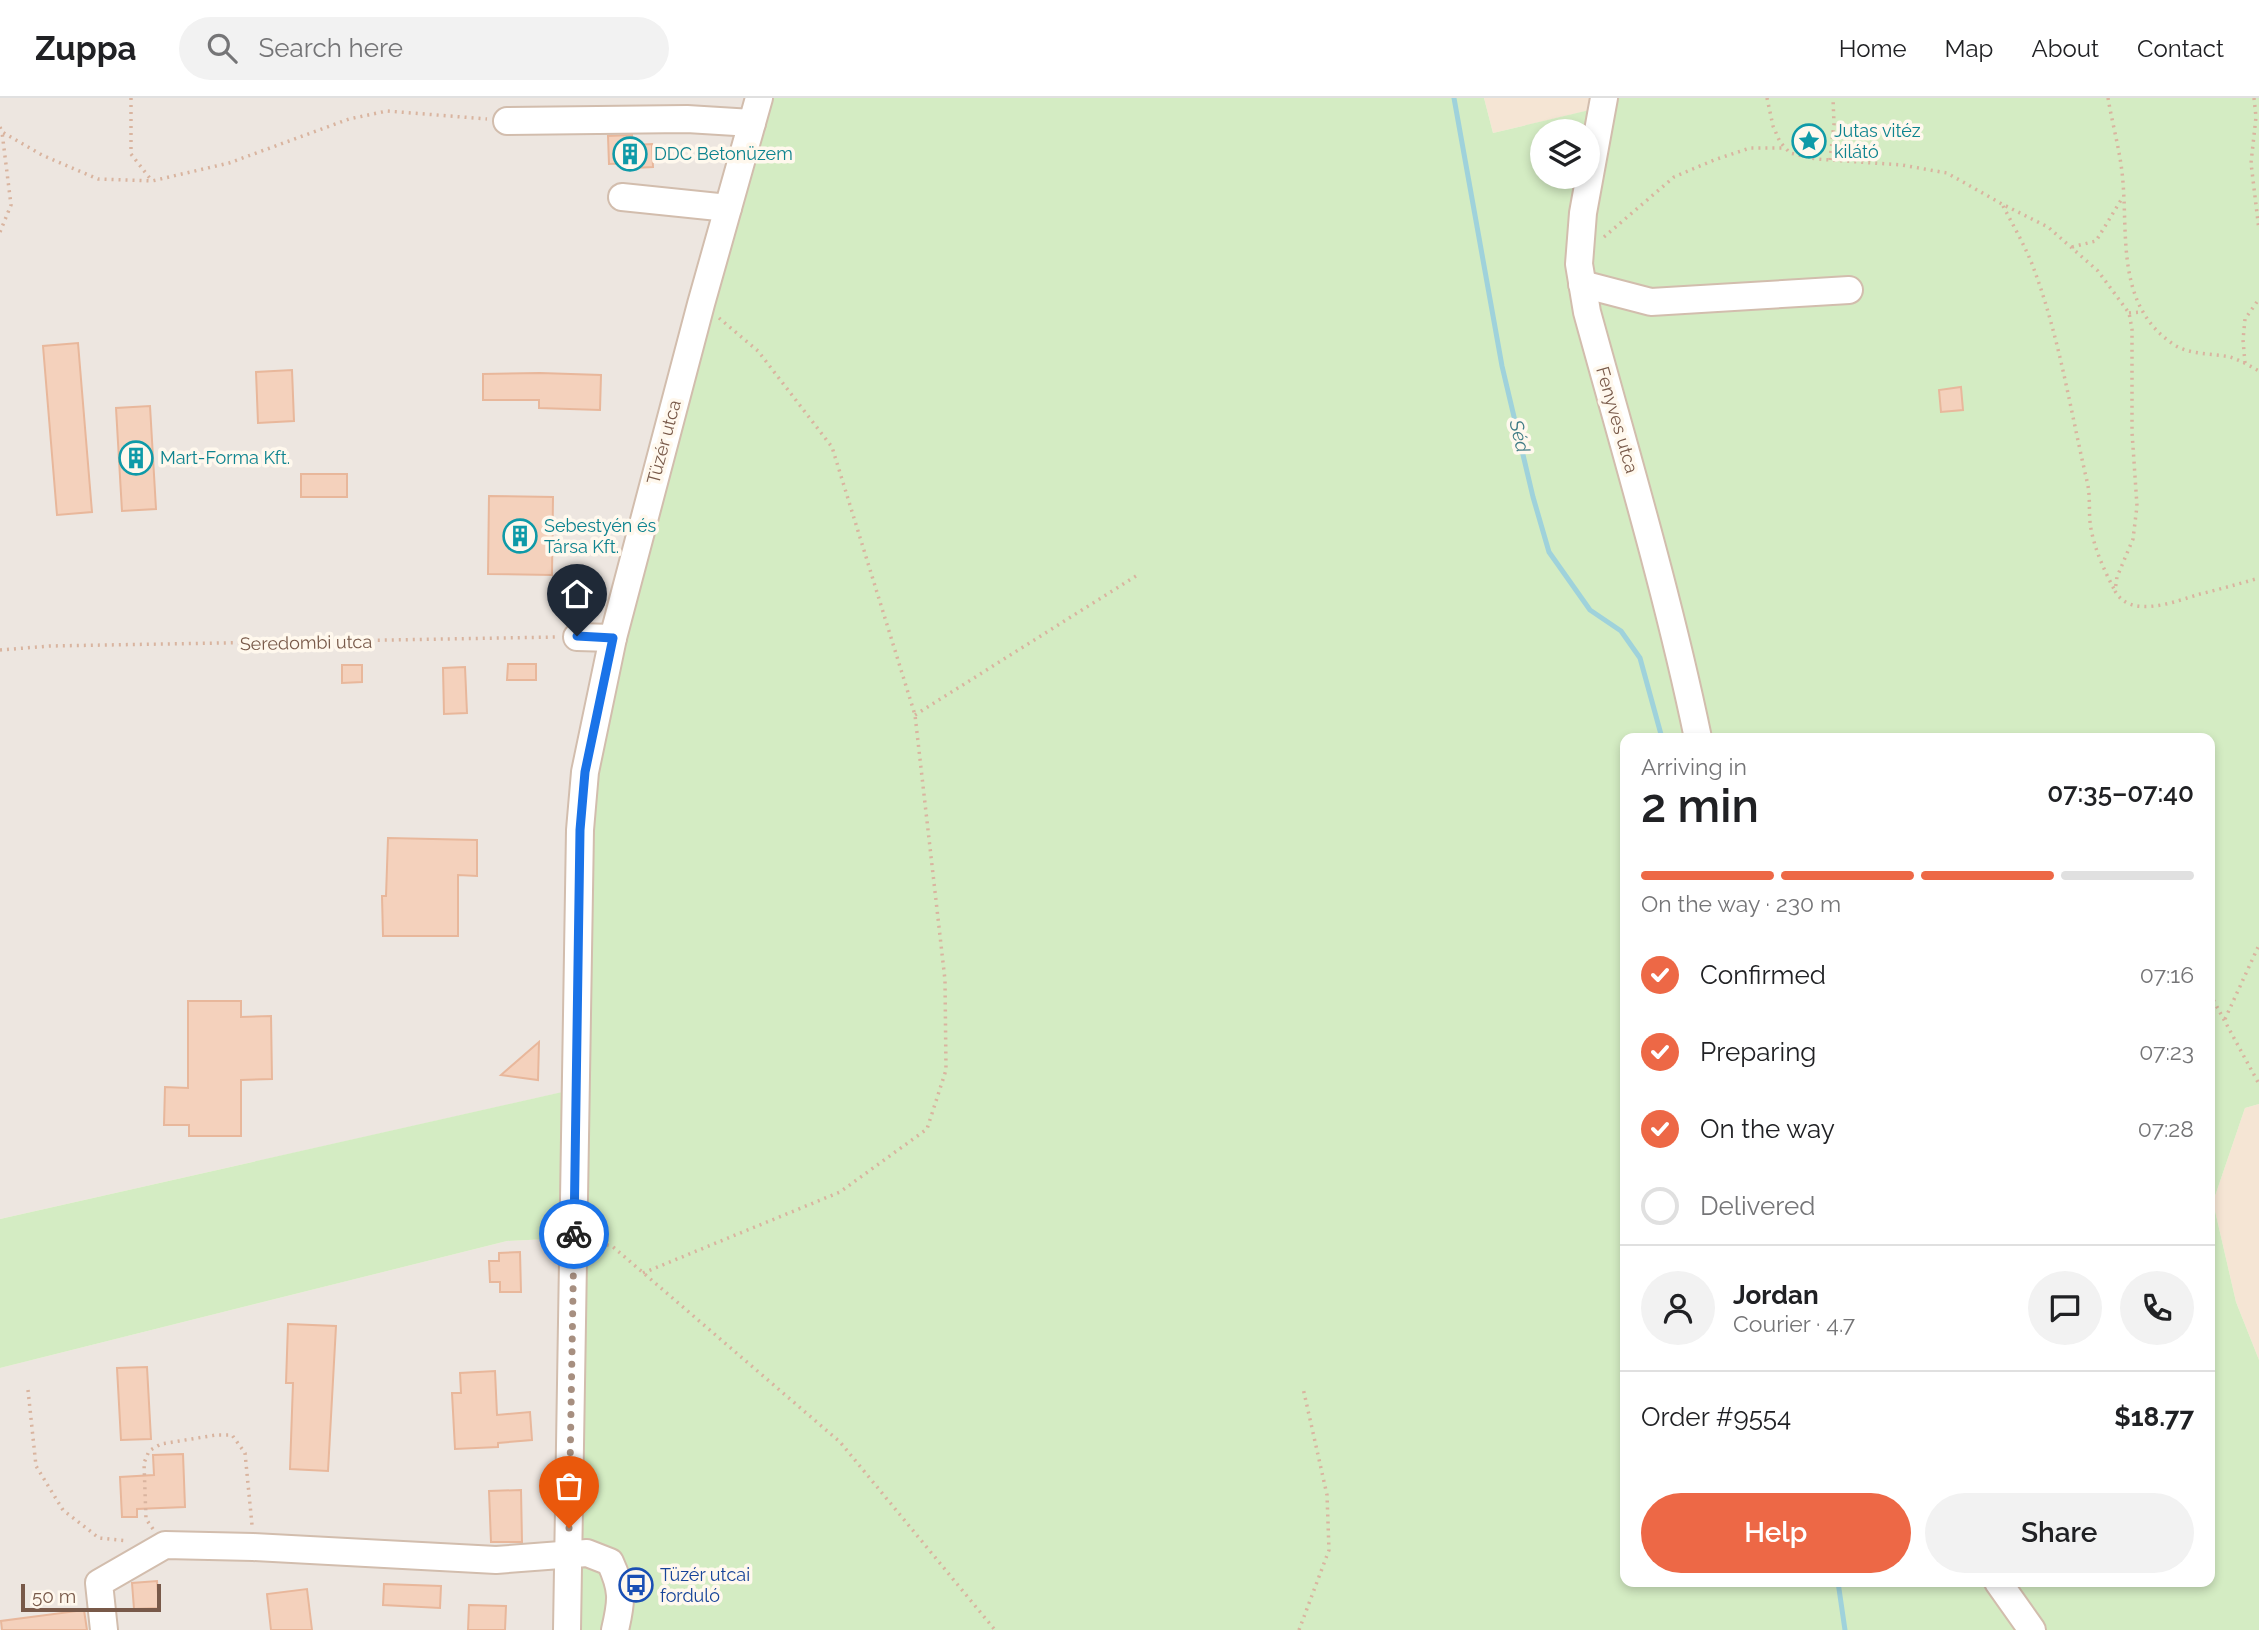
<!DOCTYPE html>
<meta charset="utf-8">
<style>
body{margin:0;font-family:Raleway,sans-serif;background:#f2f2f2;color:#202124;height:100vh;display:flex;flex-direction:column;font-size:26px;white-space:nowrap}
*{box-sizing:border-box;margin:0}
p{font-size:23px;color:#757577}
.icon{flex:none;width:38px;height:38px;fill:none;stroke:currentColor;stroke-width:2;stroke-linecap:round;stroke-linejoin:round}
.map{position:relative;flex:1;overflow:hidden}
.panel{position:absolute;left:1620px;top:635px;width:595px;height:854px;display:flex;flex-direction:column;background:#fff;border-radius:14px;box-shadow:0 4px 10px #0003}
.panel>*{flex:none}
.controls{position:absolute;left:1530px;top:21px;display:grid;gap:14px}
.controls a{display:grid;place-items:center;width:70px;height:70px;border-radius:50%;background:#fff;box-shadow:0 4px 10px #0003;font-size:35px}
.scale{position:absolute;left:21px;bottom:18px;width:140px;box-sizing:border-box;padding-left:7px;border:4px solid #785949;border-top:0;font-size:19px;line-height:24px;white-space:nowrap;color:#785949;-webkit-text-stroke:5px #fff8ed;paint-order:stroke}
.pin{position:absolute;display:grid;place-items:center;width:60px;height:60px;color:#fff;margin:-72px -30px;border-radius:50% 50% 50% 0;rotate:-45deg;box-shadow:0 0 7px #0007}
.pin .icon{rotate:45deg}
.courier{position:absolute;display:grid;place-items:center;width:70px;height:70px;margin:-35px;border:5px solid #1a73e8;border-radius:50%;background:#fff;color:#222;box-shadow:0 2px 9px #0007}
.overview em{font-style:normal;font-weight:600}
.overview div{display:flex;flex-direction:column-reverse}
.overview{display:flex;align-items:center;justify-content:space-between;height:119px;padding:0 21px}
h1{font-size:46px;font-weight:600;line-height:52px}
.bar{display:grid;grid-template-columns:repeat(4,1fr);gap:10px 7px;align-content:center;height:84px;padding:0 21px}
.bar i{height:9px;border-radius:5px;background:#e0e0e0}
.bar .on{background:#ed6846}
.bar p{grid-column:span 4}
.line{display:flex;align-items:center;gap:18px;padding:0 21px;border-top:2px solid #e0e0e0}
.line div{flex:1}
.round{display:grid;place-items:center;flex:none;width:74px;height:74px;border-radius:37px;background:#f2f2f2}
ol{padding:0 21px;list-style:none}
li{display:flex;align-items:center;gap:21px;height:77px}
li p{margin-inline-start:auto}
li .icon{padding:7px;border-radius:50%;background:#ed6846;color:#fff;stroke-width:4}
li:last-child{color:#757577}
li i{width:38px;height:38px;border:4px solid #e0e0e0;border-radius:50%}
.action{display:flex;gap:14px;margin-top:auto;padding:14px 21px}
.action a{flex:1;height:80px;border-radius:42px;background:#ed6846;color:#fff;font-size:28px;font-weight:600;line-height:80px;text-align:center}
.action a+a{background:#f2f2f2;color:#202124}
header{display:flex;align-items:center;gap:42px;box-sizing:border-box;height:98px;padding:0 35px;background:#fff;border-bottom:2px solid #e0e0e0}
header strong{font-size:33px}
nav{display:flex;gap:38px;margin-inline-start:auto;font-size:24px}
.search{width:490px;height:63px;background:#f2f2f2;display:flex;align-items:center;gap:18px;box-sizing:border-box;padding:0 24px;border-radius:38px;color:#757577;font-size:26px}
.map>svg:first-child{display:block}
.residential{fill:#f5e5d4}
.industrial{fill:#ede6e0}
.green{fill:#d4ecc3;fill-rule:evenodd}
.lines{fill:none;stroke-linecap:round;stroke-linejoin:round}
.stream{stroke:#9fd2db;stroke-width:5}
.building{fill:#f4d1bc;stroke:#e8b79b;stroke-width:2}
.minor-casing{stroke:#d2bdad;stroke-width:30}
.path{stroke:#d9b49f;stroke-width:3.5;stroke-dasharray:2 5;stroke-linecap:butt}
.minor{stroke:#fff;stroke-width:26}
.done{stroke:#a78f80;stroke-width:7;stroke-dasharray:0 12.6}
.route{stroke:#1a73e8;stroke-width:9}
.labels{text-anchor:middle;stroke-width:7;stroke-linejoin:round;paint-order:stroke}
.culture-label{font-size:18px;fill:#0d838f;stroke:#fff8ed;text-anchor:start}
.street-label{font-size:18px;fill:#785949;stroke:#fff8ed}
.transit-label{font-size:18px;fill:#164399;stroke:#fff8ed;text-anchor:start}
.water-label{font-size:19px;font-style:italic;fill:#3f7b85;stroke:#fff8ed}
</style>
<header>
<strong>Zuppa</strong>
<div class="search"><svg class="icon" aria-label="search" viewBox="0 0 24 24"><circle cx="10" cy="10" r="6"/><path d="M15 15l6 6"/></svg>Search here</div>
<nav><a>Home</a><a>Map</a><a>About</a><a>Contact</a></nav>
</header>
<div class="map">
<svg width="2259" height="1532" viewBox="0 0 2259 1532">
<rect width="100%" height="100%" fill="#fdf4e6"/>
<g class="residential">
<path d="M1484,0H1606L1603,9L1493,35Z"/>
<path d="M2259,1006V1262L2236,1204L2213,1104L2245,1010Z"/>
</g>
<g class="industrial">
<path d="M0,0H757L572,992L0,1121Z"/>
<path d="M569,1140L565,1532H0V1270L507,1143Z"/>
</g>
<path class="green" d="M757,0H1484L1493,35L1602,9L1606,0H2259V1006L2245,1010L2213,1104L2236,1204L2259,1262V1532H565L569,1140L507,1143L0,1270V1121L571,992L575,729ZM1542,33H1587V79H1542ZM1626,640H2210V1484H1626Z"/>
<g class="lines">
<g class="stream">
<path d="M1454,0L1502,268L1533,399L1549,454L1590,512L1621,533L1640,560L1662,640"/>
<path d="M1838,1484L1845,1532"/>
</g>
</g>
<g class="building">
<path d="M632,37V47L652,46L653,69L634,70V65L609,66L608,38Z"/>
<path d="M78,245L92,414L57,417L43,248Z"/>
<path d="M292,272L294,323L258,325L256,274Z"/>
<path d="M540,275L601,277L600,312L539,310V302H483V276Z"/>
<path d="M1961,289L1963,312L1941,314L1939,292Z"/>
<path d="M150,308L156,411L122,413L116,310Z"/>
<rect x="301" y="376" width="46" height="23"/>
<path d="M489,398L553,399L552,477L488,476Z"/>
<path d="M508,566H536V582H507Z"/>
<path d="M342,567H362V584L342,585Z"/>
<path d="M465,569L467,615L444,616L443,570Z"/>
<path d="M388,740L477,742V778L458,777V838H383L382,798H386Z"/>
<path d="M188,903H241V919L271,918L272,981L241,982V1038H189V1027H164L165,989L188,990Z"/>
<path d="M539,944L538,982L501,977Z"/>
<path d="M520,1154L521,1194H500V1184H490L489,1163H499V1155Z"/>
<path d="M288,1226L336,1228L328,1373L290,1371L293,1285H286Z"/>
<path d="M147,1269L151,1341L121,1342L117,1270Z"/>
<path d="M495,1273L497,1317L530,1314L532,1342L498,1345V1349L455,1351L452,1295H461L460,1275Z"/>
<path d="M183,1356L185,1409L137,1411V1419H122L120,1379L154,1377L153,1357Z"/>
<path d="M521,1392L522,1444H491L489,1393Z"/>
<path d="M157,1483L159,1510L134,1511L132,1485Z"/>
<path d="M384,1486L441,1488L440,1510L383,1507Z"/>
<path d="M307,1491L312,1532H271L267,1496Z"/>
<path d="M469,1507L506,1508L505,1532H468Z"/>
<path d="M84,1512L87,1532H2L1,1523Z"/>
</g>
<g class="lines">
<defs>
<g id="minor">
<path d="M1604,0L1583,115L1579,166L1587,214C1626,356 1668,496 1698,640"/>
<path d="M507,23L687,21L752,25"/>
<path d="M622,99L728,110"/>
<path d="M1582,186L1651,204L1849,192"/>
<path d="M577,539L613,540"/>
<path d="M1998,1484L2032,1532"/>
<path d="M104,1532L99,1485L165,1447L253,1449L496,1462L587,1455L610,1464C623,1492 622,1502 615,1532"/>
<path d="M567,1532L580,732L585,674L613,540L701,206L759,0"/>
</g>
</defs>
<use href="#minor" class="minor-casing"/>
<g class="path">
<path d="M131,0V56L152,83"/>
<path d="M1767,0L1773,28L1780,44L1790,55L1816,61L1902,67L1947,75L2002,106L2048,129L2098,173L2129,215L2132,231V334L2137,408L2133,441L2117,479L2115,493C2131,522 2176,503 2200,496C2220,491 2239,486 2259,480"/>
<path d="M2108,0C2112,24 2119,49 2122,74C2129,134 2114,206 2173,246C2189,257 2211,255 2230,259C2240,262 2250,268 2259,273"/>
<path d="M2254,0L2256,19L2251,65L2259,132"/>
<path d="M0,29L2,34L42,57L98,81L152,83L229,65L349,21L387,13L487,21"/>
<path d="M1830,62L1834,26L1833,0"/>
<path d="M2003,108C2013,127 2024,146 2032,166C2059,236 2070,311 2087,383C2091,399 2088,415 2091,431C2095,452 2104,472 2114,491"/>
<path d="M0,134L11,107L2,34"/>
<path d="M1604,139L1674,79L1714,62L1750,50H1784"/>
<path d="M2072,149L2096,143L2121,102"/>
<path d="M2129,215L2143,214"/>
<path d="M2245,265L2243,242L2245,221L2259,201"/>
<path d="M0,552L50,548L558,539"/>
<path d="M915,617L1136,478"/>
<path d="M2210,896L2259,986"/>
<path d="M2225,921L2259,847"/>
<path d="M593,1144L612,1148L840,1344L995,1532"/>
<path d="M643,1175L840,1094L927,1031L946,972L945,882L915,617L832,349L758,253L719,220"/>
<path d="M28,1292L36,1368L63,1412L99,1440L128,1443"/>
<path d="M153,1431L146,1421L144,1365L149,1353L161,1346L216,1337H232L245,1355L252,1427"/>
<path d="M1299,1532L1329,1452L1327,1397L1303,1290"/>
</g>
<use href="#minor" class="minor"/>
</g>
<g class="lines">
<path class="done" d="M569,1430L574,1136"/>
<path class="route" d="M574,1136L580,732L585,674L613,540L577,538"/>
</g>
<defs>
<symbol id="sight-ring" viewBox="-11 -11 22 22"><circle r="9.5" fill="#fff8ed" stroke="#0f9aa8" stroke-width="1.5"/><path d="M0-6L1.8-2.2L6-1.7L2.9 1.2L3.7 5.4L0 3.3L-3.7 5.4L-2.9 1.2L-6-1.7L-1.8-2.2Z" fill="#0f9aa8"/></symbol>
<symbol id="building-ring" viewBox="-11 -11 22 22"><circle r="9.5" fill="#fff8ed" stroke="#0f9aa8" stroke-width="1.5"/><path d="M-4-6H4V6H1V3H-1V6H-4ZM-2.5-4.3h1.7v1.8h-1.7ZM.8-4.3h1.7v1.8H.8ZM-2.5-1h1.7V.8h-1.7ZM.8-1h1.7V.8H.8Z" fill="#0f9aa8"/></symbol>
<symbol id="bus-ring" viewBox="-11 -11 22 22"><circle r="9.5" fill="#fff8ed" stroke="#1a4fb4" stroke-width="1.5"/><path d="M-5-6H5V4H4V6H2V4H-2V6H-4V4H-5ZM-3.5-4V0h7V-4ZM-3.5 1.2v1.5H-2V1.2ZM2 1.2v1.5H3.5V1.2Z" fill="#1a4fb4"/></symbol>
</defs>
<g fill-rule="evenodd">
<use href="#sight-ring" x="1790" y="24" width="38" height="38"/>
<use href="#building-ring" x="611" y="37" width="38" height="38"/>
<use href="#building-ring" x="117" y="341" width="38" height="38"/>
<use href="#building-ring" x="501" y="419" width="38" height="38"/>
<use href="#bus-ring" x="617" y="1468" width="38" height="38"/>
</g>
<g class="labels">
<g class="culture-label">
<text x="1834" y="39">Jutas vitéz<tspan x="1834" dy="21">kilátó</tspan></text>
<text x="654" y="62">DDC Betonüzem</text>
<text x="160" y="366">Mart-Forma Kft.</text>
<text x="544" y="434">Sebestyén és<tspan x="544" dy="21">Társa Kft.</tspan></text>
</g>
<g class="street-label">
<text transform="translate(1617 322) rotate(74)" y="6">Fenyves utca</text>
<text transform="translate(664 344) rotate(-75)" y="6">Tüzér utca</text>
<text transform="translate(306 545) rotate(-1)" y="6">Seredombi utca</text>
</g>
<g class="transit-label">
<text x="660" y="1483">Tüzér utcai<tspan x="660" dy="21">forduló</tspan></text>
</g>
<g class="water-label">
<text transform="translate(1520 338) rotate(76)" y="7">Séd</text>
</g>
</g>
</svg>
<div class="controls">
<a><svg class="icon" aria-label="layers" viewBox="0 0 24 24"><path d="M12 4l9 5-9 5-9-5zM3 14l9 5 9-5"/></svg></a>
</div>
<div class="scale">50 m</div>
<div class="pin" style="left:569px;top:1430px;background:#ea580c"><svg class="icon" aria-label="bag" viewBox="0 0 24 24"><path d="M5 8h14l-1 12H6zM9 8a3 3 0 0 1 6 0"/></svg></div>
<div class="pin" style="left:577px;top:538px;background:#1f2937"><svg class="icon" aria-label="home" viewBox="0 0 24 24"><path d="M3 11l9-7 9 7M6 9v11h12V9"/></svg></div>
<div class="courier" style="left:574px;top:1136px"><svg class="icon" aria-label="bike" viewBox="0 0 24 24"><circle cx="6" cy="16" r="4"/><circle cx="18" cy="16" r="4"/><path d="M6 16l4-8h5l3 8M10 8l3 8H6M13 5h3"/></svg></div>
<section class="panel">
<div class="overview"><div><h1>2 min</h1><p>Arriving in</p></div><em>07:35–07:40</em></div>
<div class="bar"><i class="on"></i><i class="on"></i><i class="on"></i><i></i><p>On the way · 230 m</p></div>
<ol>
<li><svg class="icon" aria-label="check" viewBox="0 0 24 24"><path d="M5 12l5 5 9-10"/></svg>Confirmed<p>07:16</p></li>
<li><svg class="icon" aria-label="check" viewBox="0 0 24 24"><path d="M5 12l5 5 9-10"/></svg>Preparing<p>07:23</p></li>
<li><svg class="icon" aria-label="check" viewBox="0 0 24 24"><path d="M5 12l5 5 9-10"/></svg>On the way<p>07:28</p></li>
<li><i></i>Delivered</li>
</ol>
<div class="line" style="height:126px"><a class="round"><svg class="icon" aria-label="person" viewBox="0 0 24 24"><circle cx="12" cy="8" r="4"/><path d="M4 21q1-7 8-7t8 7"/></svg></a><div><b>Jordan</b><p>Courier · 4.7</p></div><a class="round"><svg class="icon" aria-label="chat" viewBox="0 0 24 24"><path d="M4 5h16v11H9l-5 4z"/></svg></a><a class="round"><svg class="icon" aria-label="phone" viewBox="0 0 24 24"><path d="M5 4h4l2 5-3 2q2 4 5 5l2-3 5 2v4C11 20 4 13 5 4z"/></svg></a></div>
<div class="line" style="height:91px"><div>Order #9554</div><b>$18.77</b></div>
<div class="action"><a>Help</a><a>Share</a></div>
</section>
</div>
